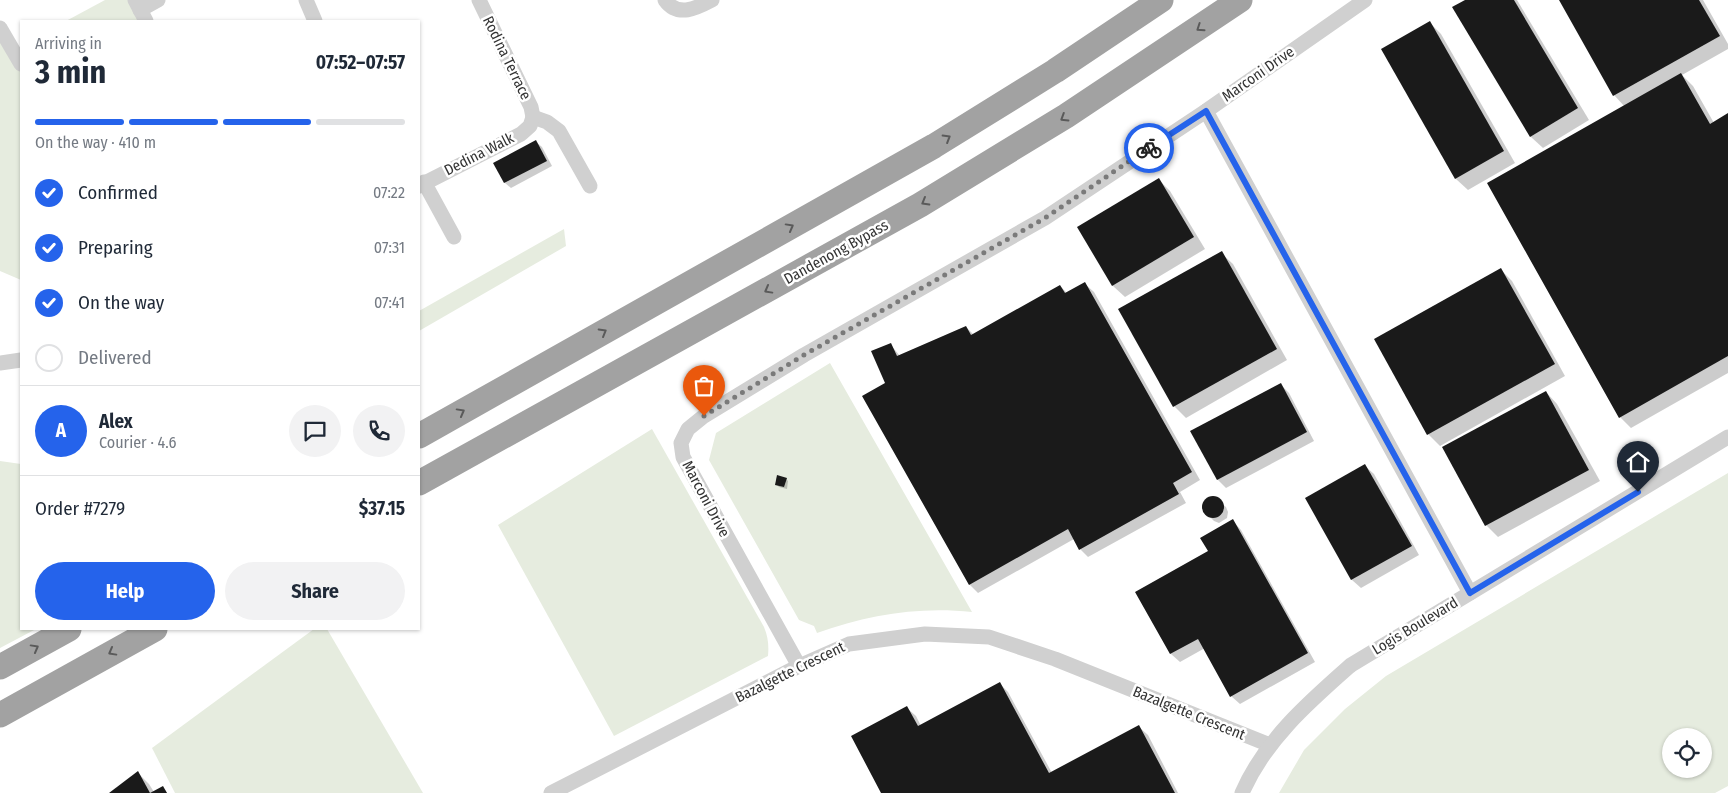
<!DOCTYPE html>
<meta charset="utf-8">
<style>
body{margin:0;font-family:"Fira Sans Condensed",sans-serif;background:#f2f2f3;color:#1f2937;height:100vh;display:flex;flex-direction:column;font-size:19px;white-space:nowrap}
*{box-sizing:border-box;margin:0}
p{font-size:16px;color:#747a83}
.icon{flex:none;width:28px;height:28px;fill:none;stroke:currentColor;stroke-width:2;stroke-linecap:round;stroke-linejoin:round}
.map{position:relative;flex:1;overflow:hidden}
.sheet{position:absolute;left:20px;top:20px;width:400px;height:610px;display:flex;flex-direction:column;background:#fff;border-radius:0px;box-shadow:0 1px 4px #0004}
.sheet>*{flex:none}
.tools{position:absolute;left:1662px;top:728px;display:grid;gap:10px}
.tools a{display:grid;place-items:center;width:50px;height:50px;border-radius:50%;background:#fff;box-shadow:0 1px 4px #0004;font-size:25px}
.pin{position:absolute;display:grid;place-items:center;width:42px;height:42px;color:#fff;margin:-51px -21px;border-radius:50% 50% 50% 0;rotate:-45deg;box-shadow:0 0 5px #0007}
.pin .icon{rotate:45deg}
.courier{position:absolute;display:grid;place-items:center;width:50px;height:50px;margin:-25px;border:4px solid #2563eb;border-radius:50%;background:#fff;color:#222;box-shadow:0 1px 6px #0007}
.headline em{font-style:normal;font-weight:700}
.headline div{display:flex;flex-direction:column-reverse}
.headline{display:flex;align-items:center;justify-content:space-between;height:85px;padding:0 15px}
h1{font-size:32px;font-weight:700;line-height:38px}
.bar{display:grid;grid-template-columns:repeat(4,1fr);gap:8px 5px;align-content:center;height:60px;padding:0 15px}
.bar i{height:6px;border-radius:4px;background:#e0e1e3}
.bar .selected{background:#2563eb}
.bar p{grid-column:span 4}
.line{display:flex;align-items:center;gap:12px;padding:0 15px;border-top:1px solid #e0e1e3}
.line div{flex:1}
.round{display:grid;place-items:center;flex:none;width:52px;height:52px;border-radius:26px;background:#f2f2f3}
ol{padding:0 15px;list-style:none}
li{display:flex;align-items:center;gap:15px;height:55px}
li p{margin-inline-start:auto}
li .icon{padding:5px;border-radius:50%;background:#2563eb;color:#fff;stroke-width:4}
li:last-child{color:#747a83}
li i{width:28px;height:28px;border:2px solid #e0e1e3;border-radius:50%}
.primary-button{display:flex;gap:10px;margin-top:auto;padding:10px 15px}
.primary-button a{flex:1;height:58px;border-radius:30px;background:#2563eb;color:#fff;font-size:20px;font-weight:700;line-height:58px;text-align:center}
.primary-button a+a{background:#f2f2f3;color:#1f2937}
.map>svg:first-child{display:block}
.green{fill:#e6ecdf;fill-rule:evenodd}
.shadow{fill:#0003}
.building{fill:#1a1a1a}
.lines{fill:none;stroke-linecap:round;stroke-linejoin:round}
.minor{stroke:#d0d0d0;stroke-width:15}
.trunk{stroke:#a2a2a2;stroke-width:25}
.oneway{stroke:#5a5a5a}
.done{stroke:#7a7a7a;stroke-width:5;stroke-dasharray:0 9}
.route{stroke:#2563eb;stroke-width:6}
.labels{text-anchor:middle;stroke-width:5;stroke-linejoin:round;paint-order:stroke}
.street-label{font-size:15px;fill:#333;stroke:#fff}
</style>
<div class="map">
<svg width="1728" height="793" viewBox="0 0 1728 793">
<rect width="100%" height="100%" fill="#fff"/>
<g class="green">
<path d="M105,0H129L141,21H66Z"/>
<path d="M0,36L21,73V280L0,271Z"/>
<path d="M564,229L566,246L419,331V311Z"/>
<path d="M830,363L972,612C919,606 867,615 817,633L814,626L799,620L709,460L716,433Z"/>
<path d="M652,429L764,627C768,637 769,645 768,656L614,736L498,525Z"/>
<path d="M0,461L21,464V629H36L0,648Z"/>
<path d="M1728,473V786L1715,793H1279L1304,750L1345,709L1386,676ZM1671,736H1704V769H1671Z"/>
<path d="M314,629H327L423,793H175L152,748Z"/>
</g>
<g class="shadow">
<path d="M1467,0H1517L1589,120L1543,148L1531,137L1454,8Z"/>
<path d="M1560,0H1703L1728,44V49L1682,75L1693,86L1714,123L1728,115V373L1631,428L1620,417L1625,107L1614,95Z"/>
<path d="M1430,23L1441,34L1515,163L1468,190L1456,179L1383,50Z"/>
<path d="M536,142L542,147L552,166L511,188L505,183L495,163Z"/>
<path d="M1159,180L1170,191L1205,249L1125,297L1113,286L1079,227Z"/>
<path d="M1221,253L1233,264L1287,360L1186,418L1174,406Z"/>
<path d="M1501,270L1512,281L1565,376L1440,446L1428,434L1375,340Z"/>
<path d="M1085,284L1094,292L1200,480L1180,492L1186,503L1088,557L1080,549L1074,539L978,593L970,585L864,397L886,384L890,344L900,356L966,327L974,335L1060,286L1067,293Z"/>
<path d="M1280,384L1289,393L1314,441L1226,488L1218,480L1192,432Z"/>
<path d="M1546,392L1557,404L1600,481L1498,537L1486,525Z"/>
<path d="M1365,466L1374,474L1419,555L1361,588L1352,580L1307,498Z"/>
<path d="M786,479L788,481L787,489L779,487L776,484Z"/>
<path d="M1214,498L1226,507L1228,512L1227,518L1219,523L1214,521L1208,515L1204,507L1208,499Z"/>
<path d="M1233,521L1241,530L1315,662L1240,704L1231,696L1205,648L1180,662L1171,654L1137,592L1209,552Z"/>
<path d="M1000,684L1008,692L1052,773L1139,727L1148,735L1178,793H883L907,708L916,716L921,726Z"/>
<path d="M138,773L149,784L154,792L163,788L167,793H111Z"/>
</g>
<g class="building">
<path d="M1465,0H1514L1578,108L1530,137L1452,7Z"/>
<path d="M1559,0H1699L1720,36L1613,96Z"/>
<path d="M1430,21L1504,151L1455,179L1381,49Z"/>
<path d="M1681,73L1710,124L1728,113V356L1619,418L1487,183Z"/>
<path d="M536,140L547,161L504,183L493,163Z"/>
<path d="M1159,178L1194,237L1112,286L1077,227Z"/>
<path d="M1222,251L1277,349L1173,407L1118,309Z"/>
<path d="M1501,268L1555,364L1427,435L1374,339Z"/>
<path d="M1085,282L1192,472L1173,483L1179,494L1079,550L1068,529L969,585L862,396L885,383L871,351L891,343L897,356L966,326L971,335L1060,285L1065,293Z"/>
<path d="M1281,383L1307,432L1217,480L1190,431Z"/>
<path d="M1546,391L1589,470L1485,526L1442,447Z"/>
<path d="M1365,464L1412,546L1351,580L1305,498Z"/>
<path d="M777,475L787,478L784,487L775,485Z"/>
<circle cx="1213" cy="507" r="11"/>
<path d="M1233,519L1308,653L1230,697L1198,639L1170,654L1135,592L1208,551L1200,538Z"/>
<path d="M1000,682L1049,773L1139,725L1175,793H881L851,736L907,706L918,726Z"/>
<path d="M138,771L150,793H109Z"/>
<path d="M163,786L167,793H150Z"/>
</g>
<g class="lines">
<g class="minor">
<path d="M135,0L146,21"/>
<path d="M306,0L315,21"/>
<path d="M479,0L531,107L533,117"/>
<path d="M665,0C678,18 697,8 712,0"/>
<path d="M140,10L158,0"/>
<path d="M0,28L21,64"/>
<path d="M1206,111L1470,593"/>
<path d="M533,117L547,122L559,131L590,186"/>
<path d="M424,182L454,237"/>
<path d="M419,186L521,134L530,126L533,117"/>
<path d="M0,363L21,360"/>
<path d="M799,666L683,457L681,443L688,429L704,416L804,355L1045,218L1206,111L1365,0"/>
<path d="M551,793L799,666L849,644L925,634L989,637L1055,659L1270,745"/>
<path d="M1242,793C1265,740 1309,702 1351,665L1728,437"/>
</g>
<g class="trunk">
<path d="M419,436L934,146L1055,71L1161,0"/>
<path d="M419,483L920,205L1066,116L1240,0"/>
<path d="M0,667L69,629"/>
<path d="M0,715L155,629"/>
</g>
</g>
<defs><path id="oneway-chevron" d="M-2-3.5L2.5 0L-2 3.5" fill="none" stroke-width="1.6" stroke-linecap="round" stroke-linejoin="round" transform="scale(1.25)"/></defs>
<g class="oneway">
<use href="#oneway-chevron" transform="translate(1200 28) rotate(146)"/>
<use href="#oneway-chevron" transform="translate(1064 118) rotate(148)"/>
<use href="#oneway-chevron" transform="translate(947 138) rotate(-31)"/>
<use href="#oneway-chevron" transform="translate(925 202) rotate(150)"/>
<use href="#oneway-chevron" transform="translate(790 227) rotate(-29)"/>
<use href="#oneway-chevron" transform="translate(768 290) rotate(151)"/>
<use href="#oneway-chevron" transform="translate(603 332) rotate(-30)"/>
<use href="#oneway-chevron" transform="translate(461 412) rotate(-29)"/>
<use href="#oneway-chevron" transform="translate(35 648) rotate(-29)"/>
<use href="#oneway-chevron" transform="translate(112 652) rotate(151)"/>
</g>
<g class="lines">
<path class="done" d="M704,416L804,355L1045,218L1149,148"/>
<path class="route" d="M1149,148L1206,111L1470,593L1638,492"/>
</g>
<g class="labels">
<g class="street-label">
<text transform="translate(507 58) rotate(64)" y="5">Rodina Terrace</text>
<text transform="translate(1258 74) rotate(-35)" y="5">Marconi Drive</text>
<text transform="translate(479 154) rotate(-27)" y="5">Dedina Walk</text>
<text transform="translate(836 252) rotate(-29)" y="5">Dandenong Bypass</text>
<text transform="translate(706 499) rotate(62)" y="5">Marconi Drive</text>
<text transform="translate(1415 626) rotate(-31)" y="5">Logis Boulevard</text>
<text transform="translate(790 672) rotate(-26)" y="5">Bazalgette Crescent</text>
<text transform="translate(1189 713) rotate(22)" y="5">Bazalgette Crescent</text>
</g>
</g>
</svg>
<div class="tools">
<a><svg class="icon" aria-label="locate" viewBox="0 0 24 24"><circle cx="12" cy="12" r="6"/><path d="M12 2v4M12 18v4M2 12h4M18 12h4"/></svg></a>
</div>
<div class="pin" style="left:704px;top:416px;background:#ea580c"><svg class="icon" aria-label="bag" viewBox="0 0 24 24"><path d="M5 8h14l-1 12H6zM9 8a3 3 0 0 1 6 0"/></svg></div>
<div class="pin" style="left:1638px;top:492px;background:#1f2937"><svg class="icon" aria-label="home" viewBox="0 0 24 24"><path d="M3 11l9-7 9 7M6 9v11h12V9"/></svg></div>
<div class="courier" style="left:1149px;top:148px"><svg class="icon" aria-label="bike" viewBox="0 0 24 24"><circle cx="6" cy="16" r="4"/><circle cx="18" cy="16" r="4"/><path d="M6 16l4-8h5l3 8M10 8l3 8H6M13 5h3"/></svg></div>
<section class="sheet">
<div class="headline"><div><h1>3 min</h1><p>Arriving in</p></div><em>07:52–07:57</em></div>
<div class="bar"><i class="selected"></i><i class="selected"></i><i class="selected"></i><i></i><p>On the way · 410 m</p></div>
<ol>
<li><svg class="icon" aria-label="check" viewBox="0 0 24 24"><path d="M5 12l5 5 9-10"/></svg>Confirmed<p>07:22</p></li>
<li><svg class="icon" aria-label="check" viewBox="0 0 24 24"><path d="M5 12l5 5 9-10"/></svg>Preparing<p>07:31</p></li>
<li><svg class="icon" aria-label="check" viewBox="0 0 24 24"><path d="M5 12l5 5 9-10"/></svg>On the way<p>07:41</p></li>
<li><i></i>Delivered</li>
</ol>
<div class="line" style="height:90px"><b class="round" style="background:#2563eb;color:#fff">A</b><div><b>Alex</b><p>Courier · 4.6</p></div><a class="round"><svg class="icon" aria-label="chat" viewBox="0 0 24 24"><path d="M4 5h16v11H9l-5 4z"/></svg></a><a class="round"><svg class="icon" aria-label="phone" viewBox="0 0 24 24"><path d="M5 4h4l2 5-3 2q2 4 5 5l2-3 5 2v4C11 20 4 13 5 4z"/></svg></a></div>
<div class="line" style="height:65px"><div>Order #7279</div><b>$37.15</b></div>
<div class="primary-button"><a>Help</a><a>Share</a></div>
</section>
</div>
